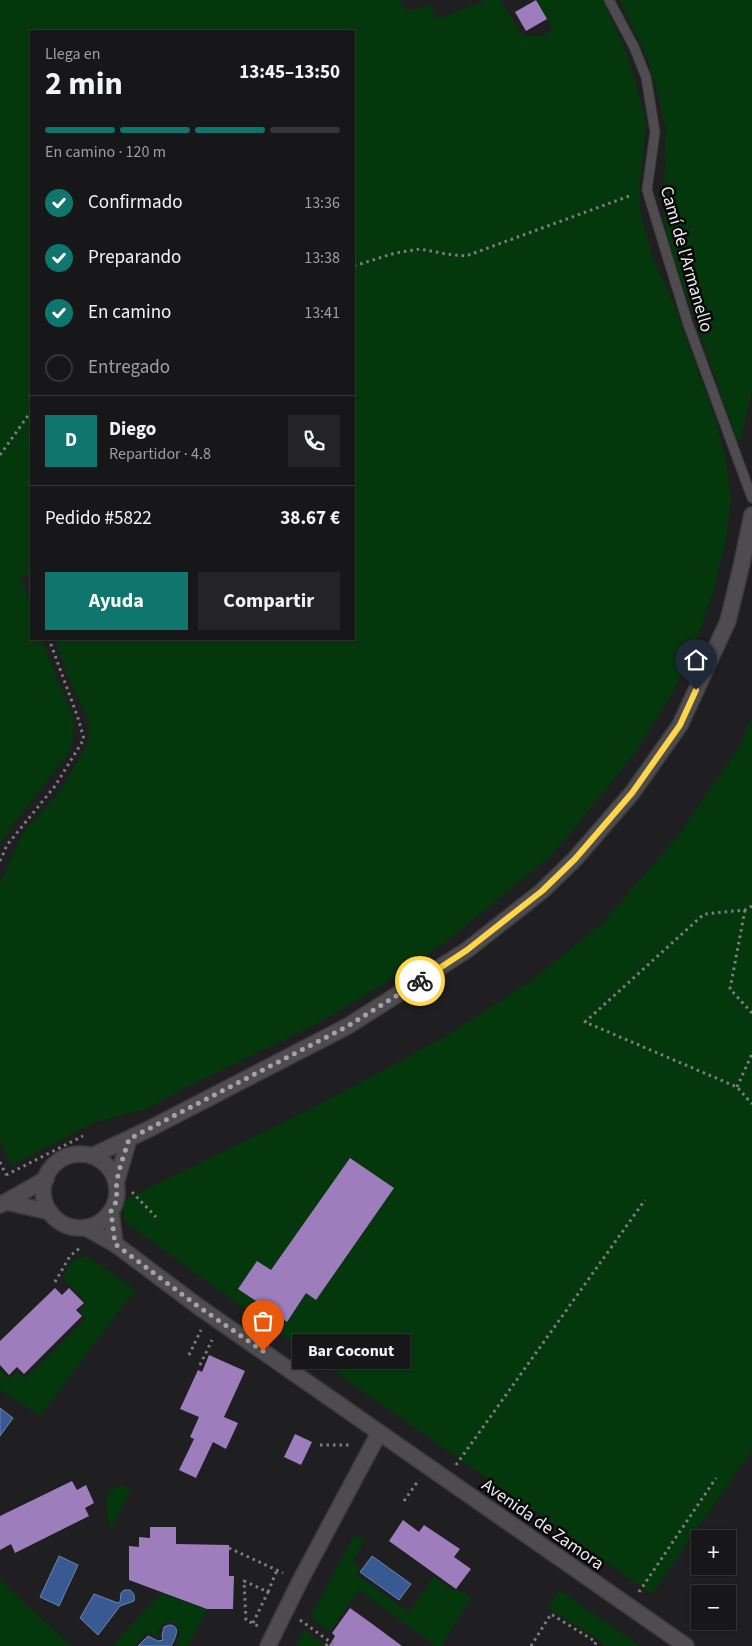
<!DOCTYPE html>
<html lang="es">
<meta charset="utf-8">
<style>
body{margin:0;font-family:"Source Sans 3",sans-serif;background:#242325;color:#f1f3f6;height:100vh;display:flex;flex-direction:column;font-size:19px;white-space:nowrap}
*{box-sizing:border-box;margin:0}
p{font-size:16px;color:#9e9fa2}
.icon{flex:none;width:28px;height:28px;fill:none;stroke:currentColor;stroke-width:2;stroke-linecap:round;stroke-linejoin:round}
.map{position:relative;flex:1;overflow:hidden}
.drawer{position:absolute;left:30px;top:30px;width:325px;height:610px;display:flex;flex-direction:column;background:#171618;border-radius:0px;box-shadow:0 1px 4px #0004,0 0 0 1px #363537}
.drawer>*{flex:none}
.controls{position:absolute;left:691px;top:1530px;display:grid;gap:10px}
.controls a{display:grid;place-items:center;width:45px;height:45px;border-radius:0px;background:#171618;box-shadow:0 1px 4px #0004,0 0 0 1px #363537;font-size:25px}
.pin{position:absolute;display:grid;place-items:center;width:42px;height:42px;color:#fff;margin:-51px -21px;border-radius:50% 50% 50% 0;rotate:-45deg;box-shadow:0 0 5px #0007}
.pin .icon{rotate:45deg}
.courier{position:absolute;display:grid;place-items:center;width:50px;height:50px;margin:-25px;border:4px solid #ffd54a;border-radius:50%;background:#fff;color:#222;box-shadow:0 1px 6px #0007}
.bubble{position:absolute;height:35px;border-radius:0px;background:#171618;box-shadow:0 1px 4px #0004,0 0 0 1px #363537;font-size:16px;font-weight:700;line-height:35px;text-align:center}
.overview em{font-style:normal;font-weight:700}
.overview div{display:flex;flex-direction:column-reverse}
.overview{display:flex;align-items:center;justify-content:space-between;height:85px;padding:0 15px}
h1{font-size:32px;font-weight:700;line-height:38px}
.bar{display:grid;grid-template-columns:repeat(4,1fr);gap:8px 5px;align-content:center;height:60px;padding:0 15px}
.bar i{height:6px;border-radius:4px;background:#363537}
.bar .current{background:#0f766e}
.bar p{grid-column:span 4}
.line{display:flex;align-items:center;gap:12px;padding:0 15px;border-top:1px solid #363537}
.line div{flex:1}
.round{display:grid;place-items:center;flex:none;width:52px;height:52px;border-radius:0px;background:#242325}
ol{padding:0 15px;list-style:none}
li{display:flex;align-items:center;gap:15px;height:55px}
li p{margin-inline-start:auto}
li .icon{padding:5px;border-radius:50%;background:#0f766e;color:#fff;stroke-width:4}
li:last-child{color:#9e9fa2}
li i{width:28px;height:28px;border:2px solid #363537;border-radius:50%}
.cta{display:flex;gap:10px;margin-top:auto;padding:10px 15px}
.cta a{flex:1;height:58px;border-radius:0px;background:#0f766e;color:#fff;font-size:20px;font-weight:700;line-height:58px;text-align:center}
.cta a+a{background:#242325;color:#f1f3f6}
.map>svg:first-child{display:block}
.green{fill:#05370d}
.water{fill:#385992;stroke:#6e85ad}
.building{fill:#9e7dbd}
.lines{fill:none;stroke-linecap:round;stroke-linejoin:round}
.lane-casing{stroke:#3b3a3c;stroke-width:11}
.street-casing{stroke:#3b3a3c;stroke-width:18}
.secondary-casing{stroke:#3b3a3c;stroke-width:18}
.path{stroke:#7e7d7f;stroke-width:3;stroke-dasharray:2.5 4;stroke-linecap:butt}
.lane{stroke:#4e4c4f;stroke-width:9}
.street{stroke:#4e4c4f;stroke-width:15}
.secondary{stroke:#4e4c4f;stroke-width:15}
.done{stroke:#a4a3a5;stroke-width:5;stroke-dasharray:0 9}
.route{stroke:#ffd54a;stroke-width:6}
.labels{text-anchor:middle;stroke-width:5;stroke-linejoin:round;paint-order:stroke}
.street-label{font-size:18px;fill:#ecebed;stroke:#090809}
</style>
<div class="map">
<svg width="752" height="1646" viewBox="0 0 752 1646">
<rect width="100%" height="100%" fill="#1f1e20"/>
<g class="green">
<path d="M0,0H400L404,9L415,10L430,4L437,19L486,0H500L523,36H542L553,30L536,0H603L622,42L635,78L646,122L640,185V211L653,259L674,304L716,421L725,456L731,497L726,539L713,593L699,633L675,689L636,752L553,854L447,941L385,983L322,1021L183,1089L149,1108L93,1123L12,1165L0,1142V883L22,834L59,792L82,754L88,741L89,720L68,677L55,639H354V31H31V582L28,574L20,577L31,604V639H41L72,714C75,727 74,742 68,754L16,821L0,845Z"/>
<path d="M619,0H752V389L741,440H737L733,428L670,249L663,218L666,130L659,99L647,57Z"/>
<path d="M752,716V1450L652,1594L241,1306L128,1224C122,1216 123,1208 126,1199L134,1195L311,1109L443,1038L528,983L602,924L678,836L740,746Z"/>
<path d="M87,1256L135,1290L40,1416L1,1390L0,1392V1369L8,1378L17,1372L25,1378L85,1319L79,1310L86,1302L62,1278L73,1260Z"/>
<path d="M122,1485L131,1489L111,1530L106,1510L108,1492Z"/>
<path d="M355,1534L364,1541L352,1562L360,1568L356,1574L409,1613L434,1577L455,1591L456,1589L471,1598L441,1646H436L359,1590L330,1632L311,1617Z"/>
<path d="M0,1580L71,1646H0Z"/>
<path d="M559,1590L640,1646H603L604,1643L548,1608Z"/>
<path d="M162,1593L207,1609L188,1646H176C189,1617 155,1614 159,1638L147,1632L134,1646H112Z"/>
<path d="M304,1630L324,1645L323,1646H296Z"/>
</g>
<g class="water">
<path d="M0,1408L13,1418L0,1436Z"/>
<path d="M59,1556L78,1565L59,1606L40,1597Z"/>
<path d="M372,1556L411,1584L399,1600L360,1572Z"/>
<path d="M124,1590H130C134,1593 135,1596 134,1601L120,1606L98,1635L80,1618L94,1594L118,1603L120,1602L121,1593Z"/>
<path d="M169,1625C182,1625 175,1639 171,1646H138L148,1636L158,1641L163,1640L162,1636L164,1627Z"/>
</g>
<g class="building">
<path d="M536,0L547,19L526,31L515,12Z"/>
<path d="M350,1158L394,1188L316,1300L306,1293L287,1322L238,1289L257,1261L271,1270Z"/>
<path d="M55,1288L62,1295L69,1288L84,1303L76,1310L82,1316L24,1374L17,1367L9,1375L0,1365V1341Z"/>
<path d="M209,1355L245,1371L224,1417L238,1423L226,1449L213,1442L196,1478L179,1470L194,1439L190,1437L199,1417L180,1409L198,1370L202,1372Z"/>
<path d="M295,1434L312,1442L301,1465L284,1457Z"/>
<path d="M72,1481L77,1490L86,1485L94,1503L85,1508L89,1516L15,1553L11,1544L0,1550V1516Z"/>
<path d="M403,1520L419,1532L424,1525L460,1549L454,1557L471,1569L456,1589L389,1541Z"/>
<path d="M150,1527H176V1544L229,1545V1576H234L233,1609H207L129,1580V1546L139,1547V1537L150,1538Z"/>
<path d="M350,1608L371,1623L402,1646H329L335,1636L332,1633Z"/>
</g>
<g class="lines">
<defs>
<path id="lane" d="M609,0L634,47L646,77L655,132L647,190L688,324L752,498"/>
<g id="street">
<path d="M111,1211L115,1244"/>
<path d="M86,1228L115,1244L199,1307L686,1646"/>
<path d="M268,1646L300,1581L379,1433"/>
</g>
<g id="secondary">
<circle cx="80" cy="1191" r="37"/>
<path d="M92,1156L149,1129L348,1026L467,950L542,891L575,859L632,793L680,725L728,621L741,567L752,515"/>
<path d="M116,1183L129,1139"/>
<path d="M6,1202L50,1212"/>
<path d="M0,1205L46,1179"/>
</g>
</defs>
<use href="#lane" class="lane-casing"/>
<use href="#street" class="street-casing"/>
<use href="#secondary" class="secondary-casing"/>
<g class="path">
<path d="M354,266L395,253L420,249L446,254L466,256L632,195"/>
<path d="M0,455L27,417L31,413"/>
<path d="M0,861L7,845L55,786L84,739L78,718L49,639"/>
<path d="M752,906L745,910L704,914L585,1022L737,1087L752,1104"/>
<path d="M745,910L730,989L752,1013"/>
<path d="M737,1087L752,1054"/>
<path d="M0,1162L6,1175"/>
<path d="M6,1175L83,1136"/>
<path d="M132,1192L156,1217"/>
<path d="M55,1282L70,1256L81,1247"/>
<path d="M259,1326L269,1310"/>
<path d="M189,1355L201,1330"/>
<path d="M200,1365L212,1340"/>
<path d="M320,1445H352"/>
<path d="M456,1465L645,1200"/>
<path d="M404,1501L418,1481"/>
<path d="M229,1548L283,1573"/>
<path d="M268,1592L277,1570"/>
<path d="M639,1592L716,1478"/>
<path d="M300,1620L336,1646"/>
<path d="M253,1623L268,1592L244,1581L246,1620L258,1626"/>
<path d="M326,1646L329,1641"/>
<path d="M531,1646L551,1614L596,1642L594,1646"/>
</g>
<use href="#lane" class="lane"/>
<use href="#street" class="street"/>
<use href="#secondary" class="secondary"/>
</g>
<g class="lines">
<path class="done" d="M263,1351L199,1307L115,1244L111,1211C120,1199 115,1193 117,1181C119,1167 125,1153 129,1139L348,1026L420,981"/>
<path class="route" d="M420,981L467,950L542,891L575,859L632,793L680,725L696,690"/>
</g>
<g class="labels">
<g class="street-label">
<text transform="translate(687 259) rotate(74)" y="6">Camí de l'Armanello</text>
<text transform="translate(543 1524) rotate(35)" y="6">Avenida de Zamora</text>
</g>
</g>
</svg>
<div class="controls">
<a>+</a>
<a>−</a>
</div>
<div class="pin" style="left:263px;top:1351px;background:#ea580c"><svg class="icon" aria-label="bag" viewBox="0 0 24 24"><path d="M5 8h14l-1 12H6zM9 8a3 3 0 0 1 6 0"/></svg></div>
<div class="pin" style="left:696px;top:690px;background:#1f2937"><svg class="icon" aria-label="home" viewBox="0 0 24 24"><path d="M3 11l9-7 9 7M6 9v11h12V9"/></svg></div>
<div class="courier" style="left:420px;top:981px"><svg class="icon" aria-label="bike" viewBox="0 0 24 24"><circle cx="6" cy="16" r="4"/><circle cx="18" cy="16" r="4"/><path d="M6 16l4-8h5l3 8M10 8l3 8H6M13 5h3"/></svg></div>
<div class="bubble" style="left:292px;top:1334px;width:118px">Bar Coconut</div>
<section class="drawer">
<div class="overview"><div><h1>2 min</h1><p>Llega en</p></div><em>13:45–13:50</em></div>
<div class="bar"><i class="current"></i><i class="current"></i><i class="current"></i><i></i><p>En camino · 120 m</p></div>
<ol>
<li><svg class="icon" aria-label="check" viewBox="0 0 24 24"><path d="M5 12l5 5 9-10"/></svg>Confirmado<p>13:36</p></li>
<li><svg class="icon" aria-label="check" viewBox="0 0 24 24"><path d="M5 12l5 5 9-10"/></svg>Preparando<p>13:38</p></li>
<li><svg class="icon" aria-label="check" viewBox="0 0 24 24"><path d="M5 12l5 5 9-10"/></svg>En camino<p>13:41</p></li>
<li><i></i>Entregado</li>
</ol>
<div class="line" style="height:90px"><b class="round" style="background:#0f766e;color:#fff">D</b><div><b>Diego</b><p>Repartidor · 4.8</p></div><a class="round"><svg class="icon" aria-label="phone" viewBox="0 0 24 24"><path d="M5 4h4l2 5-3 2q2 4 5 5l2-3 5 2v4C11 20 4 13 5 4z"/></svg></a></div>
<div class="line" style="height:65px"><div>Pedido #5822</div><b>38.67 €</b></div>
<div class="cta"><a>Ayuda</a><a>Compartir</a></div>
</section>
</div>
